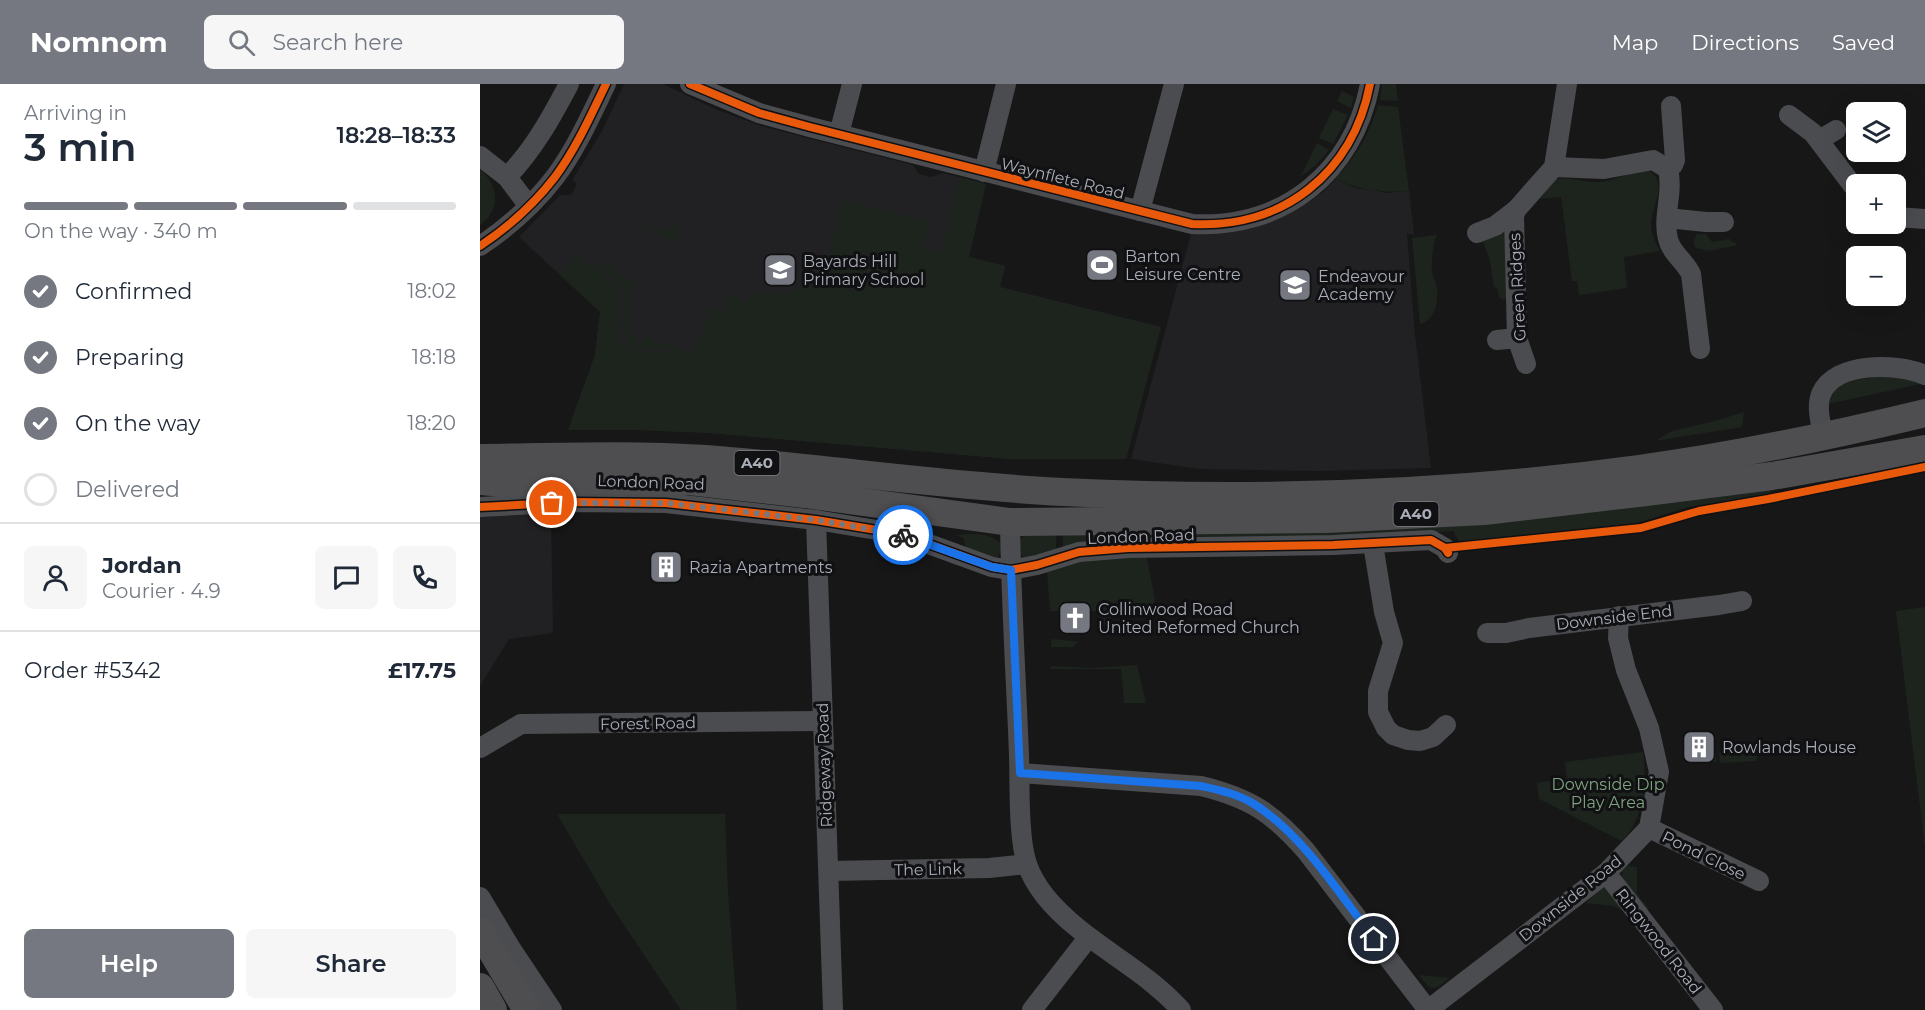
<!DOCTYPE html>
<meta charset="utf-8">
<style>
body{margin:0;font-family:Montserrat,sans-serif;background:#f6f6f7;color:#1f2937;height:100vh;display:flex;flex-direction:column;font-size:22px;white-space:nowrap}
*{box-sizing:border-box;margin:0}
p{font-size:20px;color:#747a83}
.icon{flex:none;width:33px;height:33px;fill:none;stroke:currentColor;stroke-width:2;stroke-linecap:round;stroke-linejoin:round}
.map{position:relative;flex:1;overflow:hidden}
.sheet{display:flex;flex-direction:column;background:#fff;width:480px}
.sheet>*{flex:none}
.buttons{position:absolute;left:1366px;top:18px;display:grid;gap:12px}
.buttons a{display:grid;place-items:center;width:60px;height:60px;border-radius:9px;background:#fff;box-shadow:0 6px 24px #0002;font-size:30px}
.pin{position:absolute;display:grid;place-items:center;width:51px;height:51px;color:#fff;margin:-26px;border:3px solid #fff;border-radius:50%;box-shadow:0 2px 6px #0007}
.courier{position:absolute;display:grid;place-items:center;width:60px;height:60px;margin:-30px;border:4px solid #1a73e8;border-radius:50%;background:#fff;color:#222;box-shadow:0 2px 8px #0007}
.summary em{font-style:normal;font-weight:600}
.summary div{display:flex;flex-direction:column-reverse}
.summary{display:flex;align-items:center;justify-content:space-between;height:102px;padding:0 24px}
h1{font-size:39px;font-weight:600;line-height:45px}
.bar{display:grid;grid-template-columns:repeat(4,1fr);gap:9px 6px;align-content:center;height:72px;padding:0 24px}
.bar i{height:8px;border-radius:4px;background:#e0e1e3}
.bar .active{background:#757880}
.bar p{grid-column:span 4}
.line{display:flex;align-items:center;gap:15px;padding:0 24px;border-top:2px solid #e0e1e3}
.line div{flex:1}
.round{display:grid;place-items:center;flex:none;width:63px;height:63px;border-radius:9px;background:#f6f6f7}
ol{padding:0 24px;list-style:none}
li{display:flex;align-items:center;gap:18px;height:66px}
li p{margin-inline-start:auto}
li .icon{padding:6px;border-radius:50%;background:#757880;color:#fff;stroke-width:4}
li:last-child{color:#747a83}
li i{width:33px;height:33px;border:3px solid #e0e1e3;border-radius:50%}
.primary-button{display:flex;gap:12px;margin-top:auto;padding:12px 24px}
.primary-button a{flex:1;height:69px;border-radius:9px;background:#757880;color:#fff;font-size:24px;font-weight:600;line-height:69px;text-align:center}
.primary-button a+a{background:#f6f6f7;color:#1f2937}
header{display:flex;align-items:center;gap:36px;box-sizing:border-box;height:84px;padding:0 30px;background:#757880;color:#fff}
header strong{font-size:28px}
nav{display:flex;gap:33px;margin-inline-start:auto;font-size:21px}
.search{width:420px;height:54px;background:#f6f6f7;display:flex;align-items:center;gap:15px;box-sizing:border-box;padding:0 21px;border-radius:9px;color:#747a83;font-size:22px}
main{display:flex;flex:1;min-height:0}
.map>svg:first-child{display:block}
.built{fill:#212123}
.green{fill:#1d241e}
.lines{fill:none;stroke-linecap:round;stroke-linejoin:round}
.minor{stroke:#4b4c50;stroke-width:20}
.highway{stroke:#4e4e51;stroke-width:28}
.cycleway-casing{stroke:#111113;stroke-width:11}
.cycleway{stroke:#e8590c;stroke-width:8}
.done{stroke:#757880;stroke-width:6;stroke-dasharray:0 10.8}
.route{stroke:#1a73e8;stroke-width:8}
.labels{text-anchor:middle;stroke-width:6;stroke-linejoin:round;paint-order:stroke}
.shield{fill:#111113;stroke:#7b7e86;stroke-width:1.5}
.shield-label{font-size:15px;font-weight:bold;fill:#a8adb8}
.street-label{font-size:16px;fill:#a8adb8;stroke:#111113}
.poi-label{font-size:16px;fill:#a8adb8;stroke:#111113;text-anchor:start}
.park-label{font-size:16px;fill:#7fa381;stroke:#111113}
</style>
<header>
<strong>Nomnom</strong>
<div class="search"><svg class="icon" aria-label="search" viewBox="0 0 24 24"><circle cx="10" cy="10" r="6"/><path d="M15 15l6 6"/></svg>Search here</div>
<nav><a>Map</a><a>Directions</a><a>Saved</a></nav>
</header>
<main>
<section class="sheet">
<div class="summary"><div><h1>3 min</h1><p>Arriving in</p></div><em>18:28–18:33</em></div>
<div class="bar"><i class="active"></i><i class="active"></i><i class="active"></i><i></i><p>On the way · 340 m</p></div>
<ol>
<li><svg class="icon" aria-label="check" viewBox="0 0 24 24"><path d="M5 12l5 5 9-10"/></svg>Confirmed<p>18:02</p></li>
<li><svg class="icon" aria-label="check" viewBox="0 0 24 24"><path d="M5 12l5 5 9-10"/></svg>Preparing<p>18:18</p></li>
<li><svg class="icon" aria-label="check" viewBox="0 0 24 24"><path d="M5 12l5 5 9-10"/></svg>On the way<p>18:20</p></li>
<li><i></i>Delivered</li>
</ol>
<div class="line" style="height:108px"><a class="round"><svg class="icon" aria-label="person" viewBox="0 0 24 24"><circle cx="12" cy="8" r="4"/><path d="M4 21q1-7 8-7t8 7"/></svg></a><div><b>Jordan</b><p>Courier · 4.9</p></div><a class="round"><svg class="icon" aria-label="chat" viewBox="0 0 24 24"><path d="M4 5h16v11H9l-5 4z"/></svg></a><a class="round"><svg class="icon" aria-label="phone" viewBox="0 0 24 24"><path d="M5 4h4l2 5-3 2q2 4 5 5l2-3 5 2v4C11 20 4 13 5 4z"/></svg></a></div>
<div class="line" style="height:78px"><div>Order #5342</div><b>£17.75</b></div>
<div class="primary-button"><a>Help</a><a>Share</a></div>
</section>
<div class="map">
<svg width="1445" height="926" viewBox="0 0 1445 926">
<rect width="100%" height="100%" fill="#171717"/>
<g class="built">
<path d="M144,0H183L235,25L281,42L433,81L439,90L451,93L463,89L506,100L489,173L525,182L520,203L681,243L646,375H530L230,349L158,346H88L115,271L120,228L39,153L80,111H91L97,100L93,97V95L122,47Z"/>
<path d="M855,95L876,104L892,106L906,109L929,107L934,150H927L935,251L951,384L840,387L720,385L651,375L711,150L754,148L773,144L793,136L826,120L843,108Z"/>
<path d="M71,429L73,549L29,555L0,602V433Z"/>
</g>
<g class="green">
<path d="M902,0H916L918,17L900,16Z"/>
<path d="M862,7L874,13L871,24L857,17Z"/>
<path d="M898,21L918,23L929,107C902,109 880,106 855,95C876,73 890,50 898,21Z"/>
<path d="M853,25L868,31L853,60L839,54Z"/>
<path d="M837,59L849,66L836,81L821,92Z"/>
<path d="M0,85C19,102 21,126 0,141Z"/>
<path d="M1165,85C1191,96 1172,120 1171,140C1171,150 1175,158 1180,167L1144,173L1147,204L1099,211L1097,197H1092L1081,113L1058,115L1076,95C1091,93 1105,99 1119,98C1136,97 1149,88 1165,85Z"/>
<path d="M480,93L506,100L489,173L525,182L520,203L681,243L646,375H530L230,349L158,346H88L115,271L120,228L80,191L97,172L108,183L113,178L140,208C140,224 129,258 151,265C161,268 174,268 185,269L197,260L206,269L217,261L215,258L219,257L223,250L227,234H229L231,224L244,227L248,211L258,213L259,217L266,218L269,215V209C286,211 300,213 316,205C321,202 326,197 331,194C337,192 343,194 349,191L350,188L345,187L362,116L449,137L443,164L462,168Z"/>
<path d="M194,137L196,151L194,156C183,158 177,150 170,143H163V139L187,146L192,142Z"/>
<path d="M1027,141V214L1023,216L1019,213L1017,203H1014L1010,177L1002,154Z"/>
<path d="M1217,150H1226L1232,158L1249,155L1258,161L1229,167L1216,164L1213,158Z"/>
<path d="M957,151C953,156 951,180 952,187C953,193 956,199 957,205C959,218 954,237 940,240L932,154Z"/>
<path d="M116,176L144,192L143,195L156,197L158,199L151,207L148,248L158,254L159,264L149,261L141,243L144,207Z"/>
<path d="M162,249L175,258L187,261L191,257L193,259L185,266L162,264Z"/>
<path d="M1411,292L1427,294L1445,299L1348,320C1353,293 1389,295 1411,292Z"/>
<path d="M1264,328L1262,343L1175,357L1192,347L1235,337Z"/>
<path d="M1289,406L1294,411L1208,423L1157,439L1127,445L980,459L973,447L914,451L583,465V449Z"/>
<path d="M547,449L576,450V466L546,475L538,468L540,455Z"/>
<path d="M487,450C501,450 513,450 522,461L523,466L516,474L487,467L483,454L476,451Z"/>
<path d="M666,470L675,516C672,523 669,525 661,524V528L653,530V533H631V541H620V527H570L567,488L602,477Z"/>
<path d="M1445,523V764L1416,527Z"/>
<path d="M571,555L601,558L596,559L593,563H571Z"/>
<path d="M657,581L666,619H644L641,585H571V582L613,584Z"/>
<path d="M1276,666L1277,677L1240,679L1239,668Z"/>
<path d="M1163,668C1167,700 1165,732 1142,757L1059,715L1057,699L1087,694L1085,678Z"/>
<path d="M1236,669V678L1210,679V670Z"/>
<path d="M77,730H245L248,808L257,926H201L130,820Z"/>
<path d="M1143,781L1157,783V810L1169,825L1165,827L1142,794Z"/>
<path d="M1123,803L1128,804L1144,827L1133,822L1106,819Z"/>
<path d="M939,891L969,894C954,907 951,908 939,891Z"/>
</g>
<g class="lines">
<g class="minor">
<path d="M210,0L279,29L330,43L712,140C803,145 873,89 890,0"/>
<path d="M1309,31L1333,49L1377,107"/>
<path d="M359,50L372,0"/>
<path d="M1339,56L1356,46"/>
<path d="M0,72L27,93L48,121"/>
<path d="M1074,83L1124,85L1173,76L1188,85C1194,109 1182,132 1188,155C1191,169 1205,177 1211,190L1220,265"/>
<path d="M1188,85L1193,81L1195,76L1191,22"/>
<path d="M504,88L526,0"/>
<path d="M27,93C54,65 71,34 89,0"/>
<path d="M660,127L694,0"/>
<path d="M1416,133L1445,135"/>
<path d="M1187,134L1226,138H1244"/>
<path d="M997,149L1015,142L1036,126"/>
<path d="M0,162C27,144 55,119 75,93C96,65 111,31 126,0"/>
<path d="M1017,256L1037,254"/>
<path d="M1046,280L1037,254L1034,132L1036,126L1074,83L1087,0"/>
<path d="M1343,352C1341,339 1336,323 1341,310C1355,277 1418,279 1445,291"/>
<path d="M0,423L93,418L186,419L336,436L421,450L512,483L531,486L557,481L599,468L648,464L853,461L951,456L965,464L968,469"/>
<path d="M336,436L353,926"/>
<path d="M530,438C531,516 536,594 539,671C540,701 538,753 547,780C551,792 558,803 565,812C603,859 661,881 701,926"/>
<path d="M893,460L904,528L913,559L898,607V628L906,644L913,651L928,656L940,657L953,653L966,641"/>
<path d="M1007,549H1026L1049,544L1239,521L1262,517"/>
<path d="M0,664L41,640L342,637"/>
<path d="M540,689L721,702C770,714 793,729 826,767L948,926"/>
<path d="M1169,744L1279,797"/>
<path d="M349,787L509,784L547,780"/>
<path d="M1126,789L1233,926"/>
<path d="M0,813L30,863L72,926"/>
<path d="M552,926L608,854"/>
<path d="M948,926L1126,789L1169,744L1179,688L1169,644L1146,586L1138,554L1139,532"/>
</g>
<g class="highway">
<path d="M0,374C75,373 151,370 226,375C345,384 464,402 583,408C775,417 968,411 1158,385C1255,372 1350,352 1445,329"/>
<path d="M0,397L23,399L114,396L209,397L325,410L530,438L846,435L1004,427L1166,408L1292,392L1445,365"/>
<path d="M0,847L47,926"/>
<path d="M0,903L13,926"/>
</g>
<defs>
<g id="cycleway">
<path d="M210,0L279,29L330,43L712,140C803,145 873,89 890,0"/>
<path d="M0,162C27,144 55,119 75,93C96,65 111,31 126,0"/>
<path d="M0,423L93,418L186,419L336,436L421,450L512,483L531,486L557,481L599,468L648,464L853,461L951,456L965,464L968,469"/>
<path d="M965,464L1161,444L1219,427L1288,415L1445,383"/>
</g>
</defs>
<use href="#cycleway" class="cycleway-casing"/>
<use href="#cycleway" class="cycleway"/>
</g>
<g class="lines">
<path class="done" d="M72,419H186L336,436L423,451"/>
<path class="route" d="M423,451L512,483L531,486L540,689L721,702C739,706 758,710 774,720C823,751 859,809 894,855"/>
</g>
<defs>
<symbol id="stadium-square" viewBox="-11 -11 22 22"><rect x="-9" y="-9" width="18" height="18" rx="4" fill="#757880" stroke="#111113"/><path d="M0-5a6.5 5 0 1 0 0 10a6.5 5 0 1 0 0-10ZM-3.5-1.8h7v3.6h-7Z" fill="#fff"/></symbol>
<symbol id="school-square" viewBox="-11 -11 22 22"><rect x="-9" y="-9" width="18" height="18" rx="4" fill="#757880" stroke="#111113"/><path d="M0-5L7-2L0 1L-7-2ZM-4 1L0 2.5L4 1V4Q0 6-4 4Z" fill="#fff"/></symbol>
<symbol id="building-square" viewBox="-11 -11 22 22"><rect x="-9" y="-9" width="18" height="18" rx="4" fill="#757880" stroke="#111113"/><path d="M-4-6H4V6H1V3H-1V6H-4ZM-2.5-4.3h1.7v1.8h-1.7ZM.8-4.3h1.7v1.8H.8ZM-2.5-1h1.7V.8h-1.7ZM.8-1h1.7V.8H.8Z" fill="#fff"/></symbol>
<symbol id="church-square" viewBox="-11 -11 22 22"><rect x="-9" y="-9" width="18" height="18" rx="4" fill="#757880" stroke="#111113"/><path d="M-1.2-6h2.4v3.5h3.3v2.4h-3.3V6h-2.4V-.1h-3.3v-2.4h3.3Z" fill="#fff"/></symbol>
</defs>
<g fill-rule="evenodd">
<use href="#stadium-square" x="603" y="162" width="38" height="38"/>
<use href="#school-square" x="281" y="167" width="38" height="38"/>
<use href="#school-square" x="796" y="182" width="38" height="38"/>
<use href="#building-square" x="167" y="464" width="38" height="38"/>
<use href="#church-square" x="576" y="515" width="38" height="38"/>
<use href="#building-square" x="1200" y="644" width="38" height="38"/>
</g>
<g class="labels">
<g class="shield">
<rect x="254.5" y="367" width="45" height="24" rx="4.5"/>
<rect x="913.5" y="418" width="45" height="24" rx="4.5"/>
</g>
<g class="shield-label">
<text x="277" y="384">A40</text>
<text x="936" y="435">A40</text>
</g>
<g class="street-label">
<text transform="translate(583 94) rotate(14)" y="6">Waynflete Road</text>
<text transform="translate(1037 203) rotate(-93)" y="6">Green Ridges</text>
<text transform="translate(171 398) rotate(2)" y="6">London Road</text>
<text transform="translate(661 452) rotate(-2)" y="6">London Road</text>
<text transform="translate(1134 533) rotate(-7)" y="6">Downside End</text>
<text transform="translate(168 639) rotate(-1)" y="6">Forest Road</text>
<text transform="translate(344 681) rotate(-92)" y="6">Ridgeway Road</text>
<text transform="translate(1224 771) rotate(26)" y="6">Pond Close</text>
<text transform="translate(448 785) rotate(-1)" y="6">The Link</text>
<text transform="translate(1090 814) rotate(-39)" y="6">Downside Road</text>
<text transform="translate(1179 857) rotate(52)" y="6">Ringwood Road</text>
</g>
<g class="poi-label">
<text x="645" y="178">Barton<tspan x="645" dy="18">Leisure Centre</tspan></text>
<text x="323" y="183">Bayards Hill<tspan x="323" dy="18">Primary School</tspan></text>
<text x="838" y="198">Endeavour<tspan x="838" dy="18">Academy</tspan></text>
<text x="209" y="489">Razia Apartments</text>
<text x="618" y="531">Collinwood Road<tspan x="618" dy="18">United Reformed Church</tspan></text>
<text x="1242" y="669">Rowlands House</text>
</g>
<g class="park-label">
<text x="1128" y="706">Downside Dip<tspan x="1128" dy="18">Play Area</tspan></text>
</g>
</g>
</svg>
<div class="buttons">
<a><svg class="icon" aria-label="layers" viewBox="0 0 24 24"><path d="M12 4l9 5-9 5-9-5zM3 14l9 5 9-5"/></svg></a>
<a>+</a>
<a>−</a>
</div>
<div class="pin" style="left:72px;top:419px;background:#ea580c"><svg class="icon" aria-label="bag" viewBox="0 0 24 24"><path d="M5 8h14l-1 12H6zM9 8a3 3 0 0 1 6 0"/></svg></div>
<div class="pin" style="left:894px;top:855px;background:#1f2937"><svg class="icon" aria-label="home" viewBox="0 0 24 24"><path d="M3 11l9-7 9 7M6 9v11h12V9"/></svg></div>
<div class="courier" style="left:423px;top:451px"><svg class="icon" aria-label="bike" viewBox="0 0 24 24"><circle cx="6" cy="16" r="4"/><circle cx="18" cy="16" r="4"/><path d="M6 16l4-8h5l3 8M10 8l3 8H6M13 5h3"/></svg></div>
</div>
</main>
